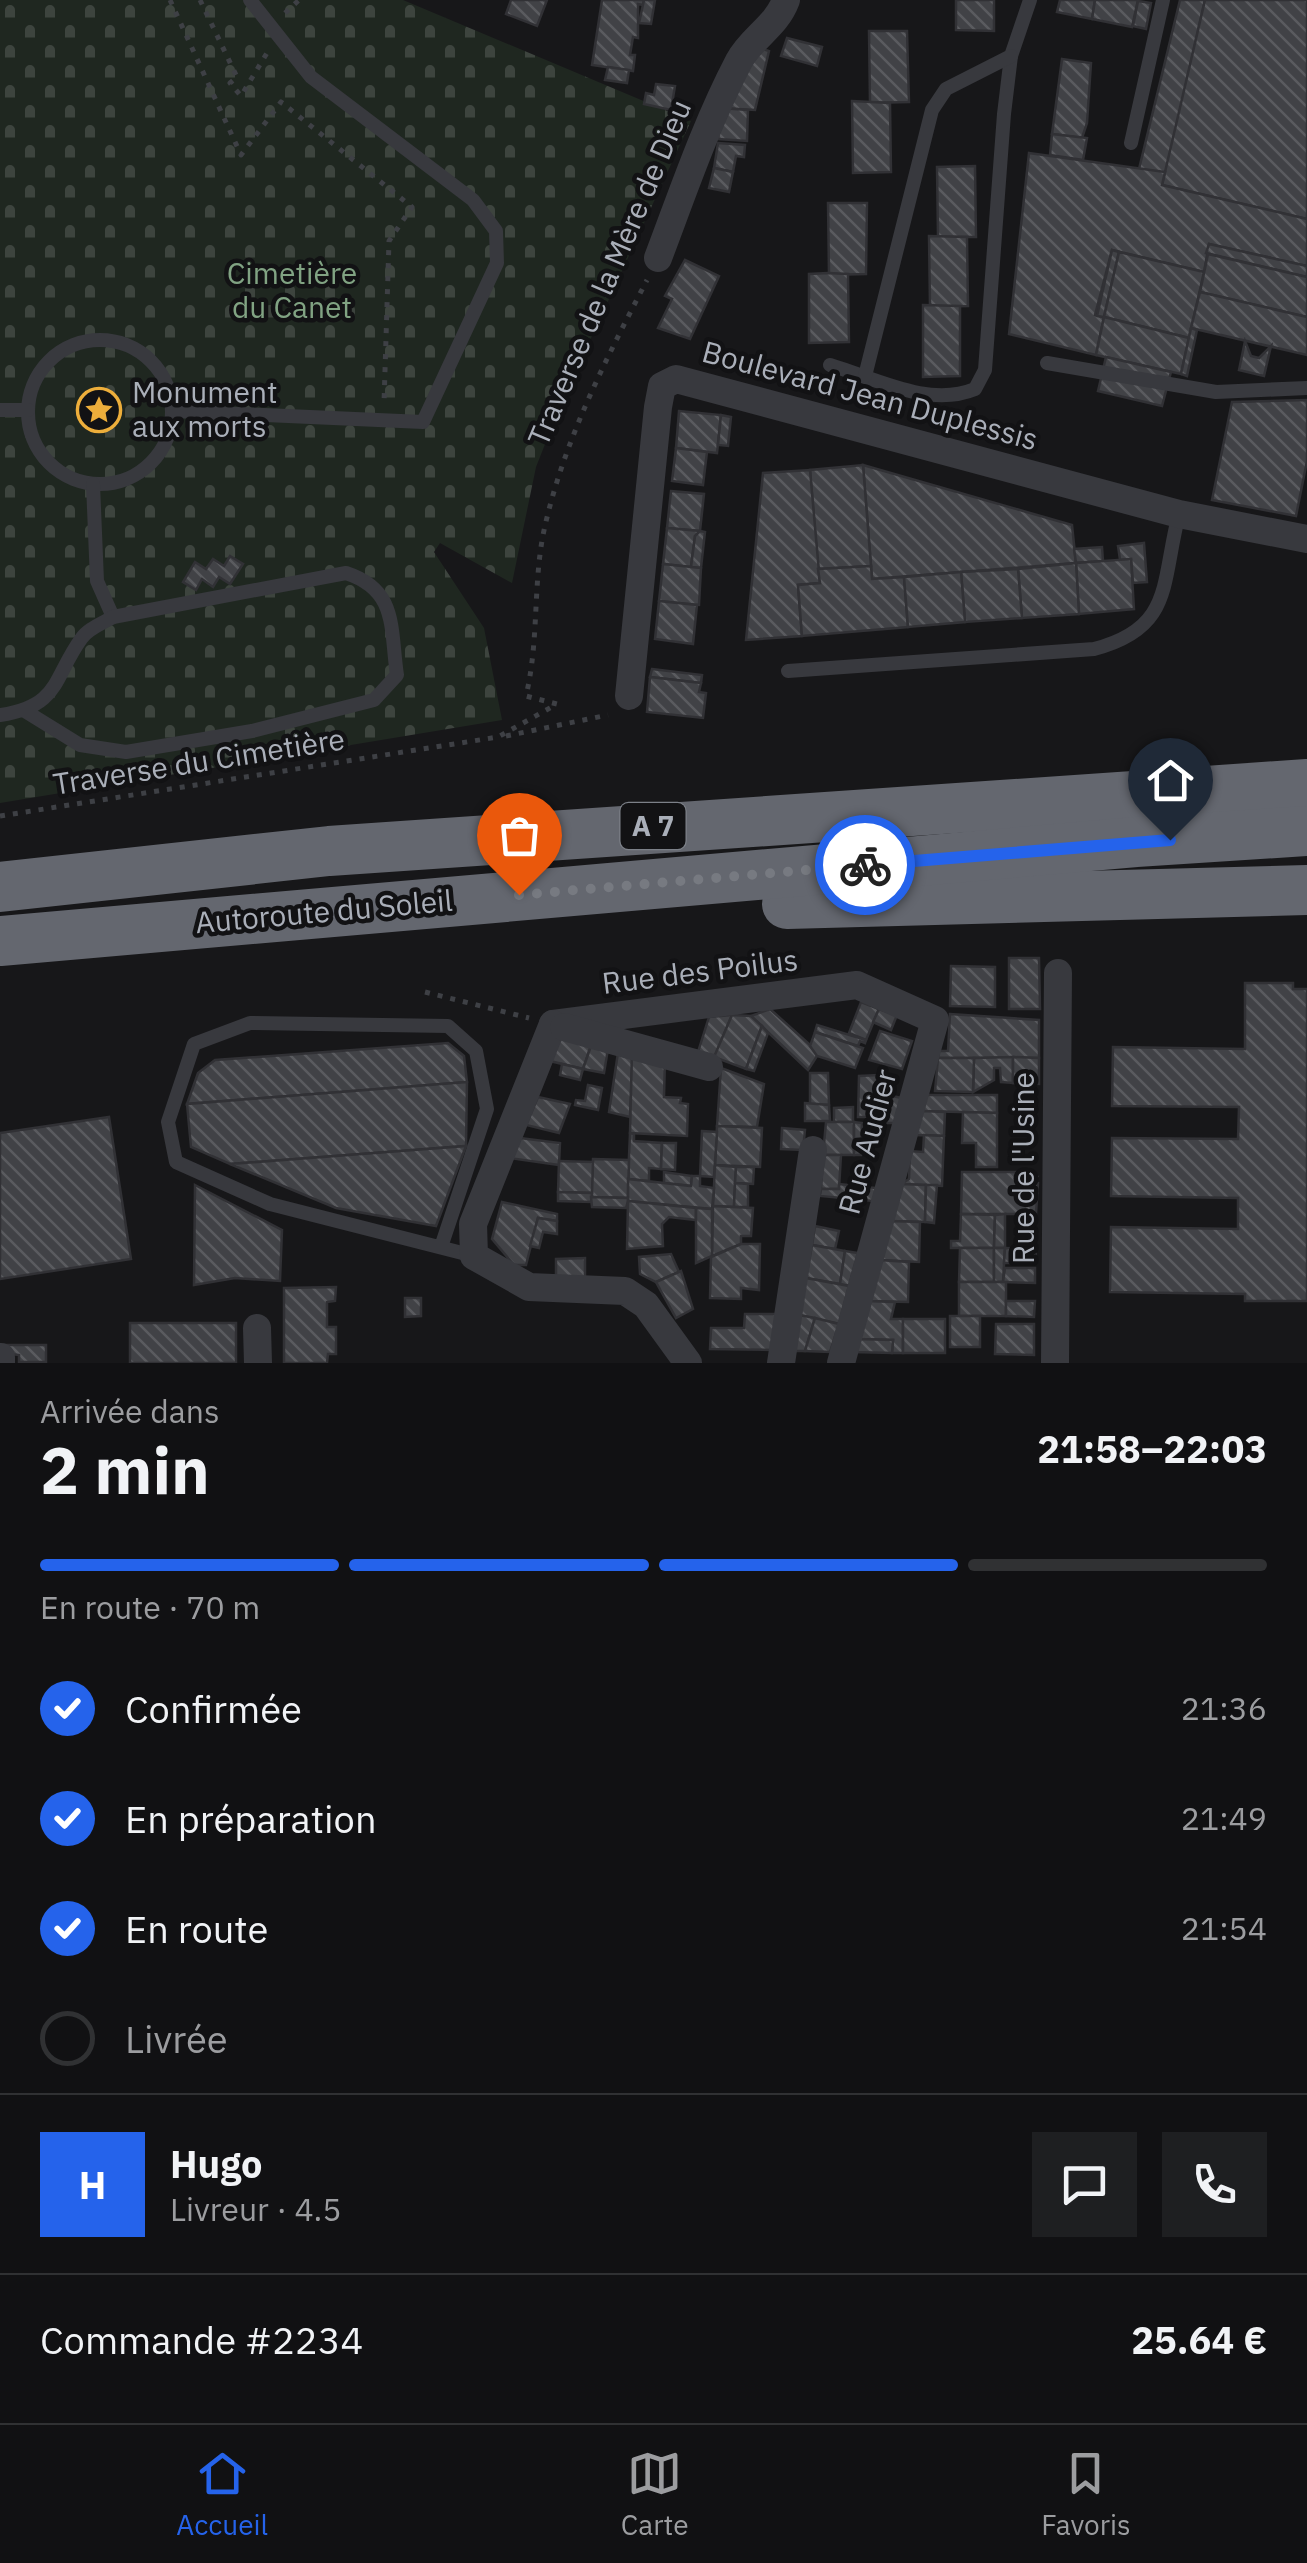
<!DOCTYPE html>
<html lang="fr">
<meta charset="utf-8">
<style>
body{margin:0;font-family:"IBM Plex Sans",sans-serif;background:#1e1f21;color:#f1f3f6;height:100vh;display:flex;flex-direction:column;font-size:38px;white-space:nowrap}
*{box-sizing:border-box;margin:0}
p{font-size:32px;color:#9c9da0}
.icon{flex:none;width:55px;height:55px;fill:none;stroke:currentColor;stroke-width:2;stroke-linecap:round;stroke-linejoin:round}
.map{position:relative;height:1363px;overflow:hidden}
.side{display:flex;flex-direction:column;background:#111113;flex:1}
.side>*{flex:none}
.pin{position:absolute;display:grid;place-items:center;width:85px;height:85px;color:#fff;margin:-102px -42px;border-radius:50% 50% 50% 0;rotate:-45deg;box-shadow:0 0 10px #0007}
.pin .icon{rotate:45deg}
.courier{position:absolute;display:grid;place-items:center;width:100px;height:100px;margin:-50px;border:8px solid #2563eb;border-radius:50%;background:#fff;color:#222;box-shadow:0 2px 12px #0007}
.head em{font-style:normal;font-weight:700}
.head div{display:flex;flex-direction:column-reverse}
.head{display:flex;align-items:center;justify-content:space-between;height:170px;padding:0 40px}
h1{font-size:65px;font-weight:700;line-height:75px}
.bar{display:grid;grid-template-columns:repeat(4,1fr);gap:15px 10px;align-content:center;height:120px;padding:0 40px}
.bar i{height:12px;border-radius:8px;background:#303133}
.bar .on{background:#2563eb}
.bar p{grid-column:span 4}
.line{display:flex;align-items:center;gap:25px;padding:0 40px;border-top:2px solid #303133}
.line div{flex:1}
.round{display:grid;place-items:center;flex:none;width:105px;height:105px;border-radius:0px;background:#1e1f21}
ol{padding:0 40px;list-style:none}
li{display:flex;align-items:center;gap:30px;height:110px}
li p{margin-inline-start:auto}
li .icon{padding:10px;border-radius:50%;background:#2563eb;color:#fff;stroke-width:4}
li:last-child{color:#9c9da0}
li i{width:55px;height:55px;border:5px solid #303133;border-radius:50%}
.dock{display:flex;justify-content:space-around;align-items:center;height:140px;border-top:2px solid #303133;background:#111113;font-size:28px;color:#9c9da0}
.dock a{display:grid;justify-items:center;gap:5px}
.dock .on{color:#2563eb}
.map>svg:first-child{display:block}
.cemetery{fill:url(#cemetery-stones)}
.building{fill:url(#building-back-hatch);stroke:#313135;stroke-width:2.5}
.lines{fill:none;stroke-linecap:round;stroke-linejoin:round}
.path{stroke:#3e4045;stroke-width:5;stroke-dasharray:5 8;stroke-linecap:butt}
.service{stroke:#38393e;stroke-width:14}
.minor{stroke:#38393e;stroke-width:28}
.motorway{stroke:#64676f;stroke-width:50}
.done{stroke:#777a81;stroke-width:10;stroke-dasharray:0 18}
.route{stroke:#2563eb;stroke-width:12}
.labels{text-anchor:middle;stroke-width:9;stroke-linejoin:round;paint-order:stroke}
.shield{fill:#121214;stroke:#7c8088;stroke-width:2.5}
.shield-label{font-size:28px;font-weight:bold;fill:#aaafb9}
.street-label{font-size:30px;fill:#aaafb9;stroke:#121214}
.park-label{font-size:30px;fill:#81a383;stroke:#121214}
.poi-label{font-size:30px;fill:#aaafb9;stroke:#121214;text-anchor:start}
</style>
<div class="map">
<svg width="1307" height="1363" viewBox="0 0 1307 1363">
<defs>
<pattern id="cemetery-stones" width="16" height="16" patternUnits="userSpaceOnUse" patternTransform="scale(2.5)"><rect width="16" height="16" fill="#1f2720"/><path d="M2 7V4a2 2 0 0 1 4 0v3zM10 15v-3a2 2 0 0 1 4 0v3z" fill="#3d443e"/></pattern>
<pattern id="building-back-hatch" width="6" height="6" patternUnits="userSpaceOnUse" patternTransform="scale(2.5)"><rect width="6" height="6" fill="#414246"/><path d="M-1 5l2 2M0 0l6 6M5-1l2 2" fill="none" stroke="#5a5b5f"/></pattern>
</defs>
<rect width="100%" height="100%" fill="#171719"/>
<path class="cemetery" d="M0,0H403L691,121L562,401L536,467L512,583L440,543L434,552L484,628L502,720L0,803Z"/>
<g class="building">
<path d="M511,0H547L537,26L506,14Z"/>
<path d="M602,0H644L643,5L638,4V38L633,37L630,55H635L633,71L592,65Z"/>
<path d="M644,0H655L651,24L639,23Z"/>
<path d="M956,0H994V31L956,30Z"/>
<path d="M1060,0H1095L1092,19L1057,12Z"/>
<path d="M1095,0H1138L1132,27L1092,19Z"/>
<path d="M1180,0H1205L1166,173L1139,169Z"/>
<path d="M1205,0H1307V219L1162,185Z"/>
<path d="M1138,1L1151,3L1146,29L1133,26Z"/>
<path d="M869,31H907L909,102L870,103Z"/>
<path d="M787,38L822,47L817,66L781,56Z"/>
<path d="M757,47L769,51L755,110L720,108Z"/>
<path d="M1062,59L1091,63L1087,123L1082,138L1052,134Z"/>
<path d="M608,67L629,70L627,83L605,80Z"/>
<path d="M656,84L675,86L671,110L644,104L646,93L654,95Z"/>
<path d="M852,101L890,103L891,172L853,173Z"/>
<path d="M720,108L748,110L747,141L718,139Z"/>
<path d="M1052,134L1087,138L1083,160L1050,155Z"/>
<path d="M718,143L745,145L744,157L736,156L733,172L714,168Z"/>
<path d="M1029,153L1165,172L1162,185L1307,219V266L1209,244L1204,272L1112,250L1095,315L1104,317L1096,355L1009,334Z"/>
<path d="M975,166L976,237H938L937,167Z"/>
<path d="M714,168L733,172L729,192L709,188Z"/>
<path d="M828,203H867L866,274L829,275Z"/>
<path d="M929,236L967,237L968,306L930,307Z"/>
<path d="M1209,244L1307,266V277L1206,253Z"/>
<path d="M1112,250L1119,252L1104,317L1097,316Z"/>
<path d="M1119,252L1204,272L1189,338L1104,317Z"/>
<path d="M1208,254L1307,277V317L1200,292Z"/>
<path d="M685,260L719,276L690,339L658,328L672,299L665,296Z"/>
<path d="M828,273L848,274L849,342L809,343V274Z"/>
<path d="M1200,292L1307,317V355L1191,328Z"/>
<path d="M923,305L960,306V376L923,377Z"/>
<path d="M1104,317L1189,338L1181,374L1096,355Z"/>
<path d="M1191,328L1197,330L1187,376L1181,374Z"/>
<path d="M1245,341L1251,356L1259,358L1271,346L1264,376L1239,370Z"/>
<path d="M1106,357L1171,372L1162,406L1098,391Z"/>
<path d="M1307,400V461L1296,516L1212,500L1232,402Z"/>
<path d="M679,411L721,415L717,453L676,448Z"/>
<path d="M721,415L731,417L728,446L718,445Z"/>
<path d="M676,448L707,452L703,485L672,481Z"/>
<path d="M863,465L1072,525L1076,563L872,579Z"/>
<path d="M863,465L871,566L818,569L810,470Z"/>
<path d="M810,470L820,583L798,585L802,636L746,640L763,473Z"/>
<path d="M671,491L704,494L700,531L667,528Z"/>
<path d="M667,528L700,531L695,536L691,567L663,564Z"/>
<path d="M700,531L705,532L701,568L691,567L695,536Z"/>
<path d="M1144,543L1147,582L1133,583L1131,559L1120,560L1118,546Z"/>
<path d="M1102,547L1103,561L1076,563L1074,549Z"/>
<path d="M230,556L243,564L230,584L219,577L213,587L202,579L196,590L183,582L195,562L206,569L213,559L224,566Z"/>
<path d="M1131,559L1134,609L1079,614L1076,563Z"/>
<path d="M1076,563L1079,614L1022,618L1018,569Z"/>
<path d="M663,564L701,568L699,605L659,601Z"/>
<path d="M871,566L872,579L904,577L908,627L802,636L798,585L820,583L818,569Z"/>
<path d="M1018,569L1022,618L965,622L961,572Z"/>
<path d="M961,572L965,622L908,627L904,577Z"/>
<path d="M659,601L697,605L693,644L655,639Z"/>
<path d="M652,669L702,675L701,683L650,677Z"/>
<path d="M650,677L701,683L699,692L706,693L703,718L647,712Z"/>
<path d="M1009,958H1039L1040,1009H1009Z"/>
<path d="M951,966L995,967V1007L950,1006Z"/>
<path d="M1245,983H1293V989H1307V1301H1245V1294L1110,1292L1111,1227L1238,1229V1198L1111,1196L1112,1138L1238,1139L1239,1107L1112,1106L1113,1047L1245,1049Z"/>
<path d="M861,1002L879,1009L866,1040L849,1033Z"/>
<path d="M770,1009L819,1053L808,1070L751,1016Z"/>
<path d="M879,1009L897,1015L891,1030L873,1022Z"/>
<path d="M950,1014L1039,1020V1058H938L939,1051H948Z"/>
<path d="M732,1015L715,1056L698,1052L709,1017Z"/>
<path d="M732,1015L751,1016L762,1026L746,1069L714,1057Z"/>
<path d="M817,1025L866,1040L865,1043L860,1041L858,1046L815,1032Z"/>
<path d="M762,1026L768,1033L754,1071L746,1069Z"/>
<path d="M880,1031L912,1041L902,1069L869,1060Z"/>
<path d="M560,1032L593,1040L583,1069L550,1061Z"/>
<path d="M815,1032L863,1048L855,1068L817,1056L810,1046Z"/>
<path d="M593,1040L609,1043L604,1073L583,1069Z"/>
<path d="M448,1043L464,1056L467,1082L187,1104L198,1073L215,1060Z"/>
<path d="M619,1046L633,1049L630,1117L609,1112Z"/>
<path d="M632,1052L665,1060L664,1097L681,1098L680,1103L688,1104L687,1136L630,1133Z"/>
<path d="M1013,1057V1083L1001,1082L1000,1068H994V1080L973,1092L974,1058Z"/>
<path d="M1013,1057L1039,1058V1084L1013,1083Z"/>
<path d="M938,1058H974L973,1092L935,1091Z"/>
<path d="M562,1064L583,1069L580,1080L560,1075Z"/>
<path d="M721,1068L764,1084L757,1127L717,1126Z"/>
<path d="M810,1073H828L829,1105H810Z"/>
<path d="M878,1075L877,1117H858L859,1076Z"/>
<path d="M467,1082L466,1146L230,1164L191,1147L187,1104Z"/>
<path d="M588,1085L602,1088L598,1110L575,1105L576,1100L585,1101Z"/>
<path d="M877,1093L902,1098L896,1123H877Z"/>
<path d="M926,1095H997V1113L922,1111Z"/>
<path d="M538,1097L570,1104L559,1133L526,1125Z"/>
<path d="M805,1103L829,1105L830,1121H805Z"/>
<path d="M853,1107V1122H834V1108Z"/>
<path d="M922,1111L945,1112L944,1136L915,1135Z"/>
<path d="M963,1112L997,1113V1167H976V1143H962Z"/>
<path d="M109,1117L131,1259L0,1279V1133Z"/>
<path d="M826,1122H854V1155H823Z"/>
<path d="M854,1122L862,1123L861,1155H854Z"/>
<path d="M717,1126L762,1128L760,1167L715,1165Z"/>
<path d="M782,1128L805,1130L803,1150L781,1149Z"/>
<path d="M702,1131L717,1132L714,1177L700,1176Z"/>
<path d="M630,1133L634,1134V1141L662,1143L661,1169L649,1168V1181L628,1179Z"/>
<path d="M924,1135L944,1136L942,1186L901,1184L909,1179L910,1151L923,1152Z"/>
<path d="M520,1138L560,1143L559,1165L509,1158Z"/>
<path d="M662,1143H676L675,1170L661,1169Z"/>
<path d="M466,1146L436,1226L336,1208L230,1164Z"/>
<path d="M823,1155H841L839,1189H821Z"/>
<path d="M593,1159L629,1160L628,1198L591,1197Z"/>
<path d="M559,1161L593,1162L592,1193L558,1192Z"/>
<path d="M715,1165L736,1167L734,1207L713,1206Z"/>
<path d="M736,1167H754L753,1184L735,1183Z"/>
<path d="M664,1172L692,1176L691,1186L664,1183Z"/>
<path d="M962,1172H1020V1177H1037L1033,1182L1038,1183L1036,1214H961Z"/>
<path d="M692,1176H700V1186L714,1188L712,1209L628,1201V1179L691,1186Z"/>
<path d="M735,1183L748,1184V1207H734Z"/>
<path d="M839,1184L876,1188L873,1201L820,1196L821,1189H839Z"/>
<path d="M901,1184L926,1185L925,1222L890,1221Z"/>
<path d="M195,1185L282,1230L280,1281L235,1278L194,1285Z"/>
<path d="M926,1185H937L934,1223L925,1222Z"/>
<path d="M558,1192L592,1193L591,1202L558,1201Z"/>
<path d="M591,1197L628,1198V1201L626,1208L592,1207Z"/>
<path d="M628,1201L696,1208V1220L669,1217L662,1224L663,1246L627,1249Z"/>
<path d="M502,1202L557,1214V1221L538,1218L526,1265H514L492,1239Z"/>
<path d="M713,1206L753,1208L751,1236H741V1244L712,1256Z"/>
<path d="M696,1208L712,1209V1256L696,1263Z"/>
<path d="M961,1214L995,1215L994,1248H951V1241H960Z"/>
<path d="M1005,1214V1248H994L995,1215Z"/>
<path d="M538,1218L557,1221V1234L543,1232L539,1248L530,1246Z"/>
<path d="M890,1221L920,1222L919,1262L879,1260Z"/>
<path d="M815,1226L839,1231L835,1249L812,1245Z"/>
<path d="M741,1244H760L759,1290L741,1288V1299L710,1298L711,1257Z"/>
<path d="M812,1245L845,1251L840,1284L806,1278Z"/>
<path d="M960,1248H994V1282H959Z"/>
<path d="M994,1248H1005L1003,1282H994Z"/>
<path d="M1005,1248L1036,1249L1035,1263H1004Z"/>
<path d="M845,1251L858,1253L849,1286L840,1284Z"/>
<path d="M671,1254L679,1272L656,1282L640,1274L639,1257Z"/>
<path d="M585,1258V1278H556V1259Z"/>
<path d="M879,1260L909,1262L908,1302L866,1301Z"/>
<path d="M1005,1268H1035V1283L1003,1282Z"/>
<path d="M681,1271L693,1309L676,1318L656,1282Z"/>
<path d="M806,1278L849,1286L839,1324L799,1315Z"/>
<rect x="959" y="1282" width="47" height="34"/>
<path d="M336,1287L335,1301L327,1302V1327H336V1354H328L327,1363H284V1288Z"/>
<path d="M405,1298H421V1316L405,1317Z"/>
<path d="M866,1301L895,1302L891,1319H903V1353H892L893,1340L856,1339Z"/>
<path d="M1006,1301H1035L1034,1317L1006,1316Z"/>
<path d="M745,1314H778L772,1350L710,1349L711,1328H744Z"/>
<path d="M799,1315L815,1318L805,1351H793Z"/>
<rect x="950" y="1316" width="30" height="31"/>
<path d="M815,1318L839,1324L830,1352L805,1351Z"/>
<rect x="903" y="1319" width="42" height="34"/>
<rect x="130" y="1323" width="106" height="40"/>
<path d="M996,1324H1034V1355L995,1354Z"/>
<path d="M856,1339L893,1340L892,1353L853,1352Z"/>
<path d="M4,1345H46V1362H19V1355L3,1353Z"/>
</g>
<g class="lines">
<g class="path">
<path d="M170,0L241,155L281,102L412,207L389,241L384,403"/>
<path d="M200,0L237,77L230,83L241,96L267,53"/>
<path d="M285,13L299,0"/>
<path d="M506,736L608,715"/>
<path d="M0,816L498,737L557,704L526,696C539,641 533,588 543,535C562,444 605,361 647,280"/>
<path d="M425,992L529,1018"/>
</g>
<g class="service">
<path d="M1131,143L1163,0"/>
<circle cx="100" cy="412" r="72"/>
<path d="M1047,363L1216,392L1307,388"/>
<path d="M830,365C877,379 929,408 975,389L985,370L1004,114L1011,56L1030,0"/>
<path d="M865,376L932,110L946,89L1011,56"/>
<path d="M0,410H28"/>
<path d="M173,411L423,422L497,263L496,231L473,200L311,77L250,0"/>
<path d="M93,484L97,581L113,617"/>
<path d="M788,671L1094,649C1174,628 1161,583 1179,514"/>
<path d="M0,715C60,706 53,678 81,639C87,629 103,623 113,617L346,573C398,590 390,628 397,675L374,700L252,731L126,752L80,745L25,711"/>
<path d="M441,1247L487,1109L476,1051L448,1026L250,1023L194,1044L168,1122L176,1162L270,1204L474,1256"/>
</g>
<g class="minor">
<path d="M658,258C683,192 706,124 739,61C752,37 776,27 786,0"/>
<path d="M629,696L658,407L662,386L676,379L1179,514L1307,539"/>
<path d="M553,1024L857,985L935,1020L841,1363"/>
<path d="M553,1024L473,1224L474,1256L529,1287L625,1291L646,1305L688,1363"/>
<path d="M564,1027L709,1067"/>
<path d="M257,1328L258,1363"/>
<path d="M1,1357V1363"/>
<path d="M781,1363L813,1150"/>
<path d="M1055,1363L1058,973"/>
</g>
<g class="motorway">
<path d="M0,887L329,851L1307,784"/>
<path d="M787,904L1307,890"/>
<path d="M0,941L1136,842L1307,831"/>
</g>
</g>
<g class="lines">
<path class="done" d="M519,895L865,865"/>
<path class="route" d="M865,865L1170,840"/>
</g>
<defs>
<symbol id="sight-ring" viewBox="-11 -11 22 22"><circle r="9.5" fill="#121214" stroke="#edae3b" stroke-width="1.5"/><path d="M0-6L1.8-2.2L6-1.7L2.9 1.2L3.7 5.4L0 3.3L-3.7 5.4L-2.9 1.2L-6-1.7L-1.8-2.2Z" fill="#edae3b"/></symbol>
</defs>
<g fill-rule="evenodd">
<use href="#sight-ring" x="74" y="385" width="50" height="50"/>
</g>
<g class="labels">
<rect class="shield" x="620.5" y="803" width="65" height="46" rx="8"/>
<g class="shield-label">
<text x="653" y="836">A 7</text>
</g>
<g class="street-label">
<text transform="translate(610 273) rotate(-67)" y="10">Traverse de la Mère de Dieu</text>
<text transform="translate(870 396) rotate(15)" y="10">Boulevard Jean Duplessis</text>
<text transform="translate(199 762) rotate(-9)" y="10">Traverse du Cimetière</text>
<text transform="translate(324 912) rotate(-5)" y="10">Autoroute du Soleil</text>
<text transform="translate(700 972) rotate(-7)" y="10">Rue des Poilus</text>
<text transform="translate(868 1142) rotate(-75)" y="10">Rue Audier</text>
<text transform="translate(1024 1168) rotate(-90)" y="10">Rue de l'Usine</text>
</g>
<g class="park-label">
<text x="292" y="284">Cimetière<tspan x="292" dy="34">du Canet</tspan></text>
</g>
<g class="poi-label">
<text x="132" y="403">Monument<tspan x="132" dy="34">aux morts</tspan></text>
</g>
</g>
</svg>
<div class="pin" style="left:519px;top:895px;background:#ea580c"><svg class="icon" aria-label="bag" viewBox="0 0 24 24"><path d="M5 8h14l-1 12H6zM9 8a3 3 0 0 1 6 0"/></svg></div>
<div class="pin" style="left:1170px;top:840px;background:#1f2937"><svg class="icon" aria-label="home" viewBox="0 0 24 24"><path d="M3 11l9-7 9 7M6 9v11h12V9"/></svg></div>
<div class="courier" style="left:865px;top:865px"><svg class="icon" aria-label="bike" viewBox="0 0 24 24"><circle cx="6" cy="16" r="4"/><circle cx="18" cy="16" r="4"/><path d="M6 16l4-8h5l3 8M10 8l3 8H6M13 5h3"/></svg></div>
</div>
<section class="side">
<div class="head"><div><h1>2 min</h1><p>Arrivée dans</p></div><em>21:58–22:03</em></div>
<div class="bar"><i class="on"></i><i class="on"></i><i class="on"></i><i></i><p>En route · 70 m</p></div>
<ol>
<li><svg class="icon" aria-label="check" viewBox="0 0 24 24"><path d="M5 12l5 5 9-10"/></svg>Confirmée<p>21:36</p></li>
<li><svg class="icon" aria-label="check" viewBox="0 0 24 24"><path d="M5 12l5 5 9-10"/></svg>En préparation<p>21:49</p></li>
<li><svg class="icon" aria-label="check" viewBox="0 0 24 24"><path d="M5 12l5 5 9-10"/></svg>En route<p>21:54</p></li>
<li><i></i>Livrée</li>
</ol>
<div class="line" style="height:180px"><b class="round" style="background:#2563eb;color:#fff">H</b><div><b>Hugo</b><p>Livreur · 4.5</p></div><a class="round"><svg class="icon" aria-label="chat" viewBox="0 0 24 24"><path d="M4 5h16v11H9l-5 4z"/></svg></a><a class="round"><svg class="icon" aria-label="phone" viewBox="0 0 24 24"><path d="M5 4h4l2 5-3 2q2 4 5 5l2-3 5 2v4C11 20 4 13 5 4z"/></svg></a></div>
<div class="line" style="height:130px"><div>Commande #2234</div><b>25.64 €</b></div>
</section>
<nav class="dock">
<a class="on"><svg class="icon" aria-label="home" viewBox="0 0 24 24"><path d="M3 11l9-7 9 7M6 9v11h12V9"/></svg>Accueil</a>
<a><svg class="icon" aria-label="map" viewBox="0 0 24 24"><path d="M3 6l6-2 6 2 6-2v14l-6 2-6-2-6 2zM9 4v14M15 6v14"/></svg>Carte</a>
<a><svg class="icon" aria-label="saved" viewBox="0 0 24 24"><path d="M7 4h10v16l-5-4-5 4z"/></svg>Favoris</a>
</nav>
